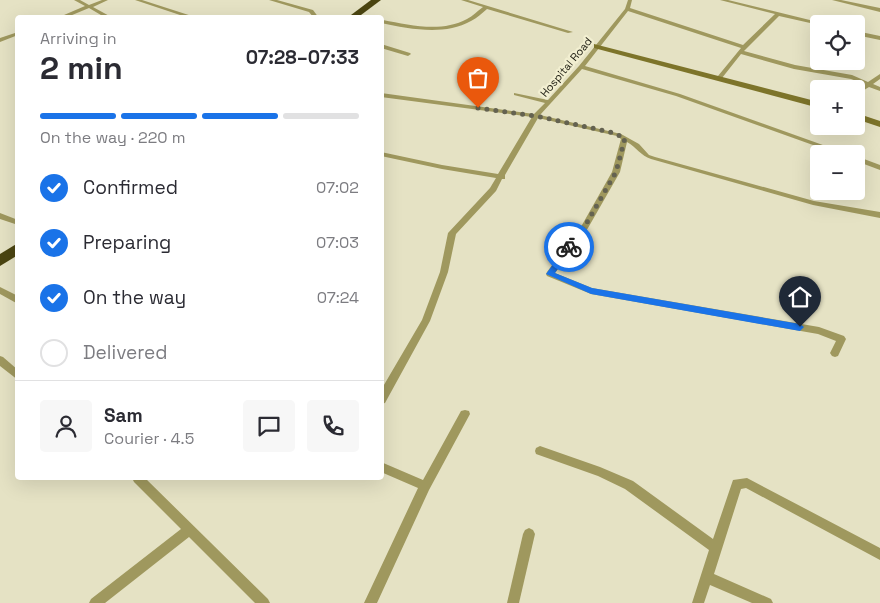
<!DOCTYPE html>
<meta charset="utf-8">
<style>
body{margin:0;font-family:"Space Grotesk",sans-serif;background:#f7f7f7;color:#2b2b33;height:100vh;display:flex;flex-direction:column;font-size:19px;white-space:nowrap}
*{box-sizing:border-box;margin:0}
p{font-size:16px;color:#7c7c81}
.icon{flex:none;width:28px;height:28px;fill:none;stroke:currentColor;stroke-width:2;stroke-linecap:round;stroke-linejoin:round}
.map{position:relative;flex:1;overflow:hidden}
.sheet{position:absolute;left:15px;top:15px;width:369px;height:465px;display:flex;flex-direction:column;background:#fff;border-radius:5px;box-shadow:0 5px 20px #0002}
.sheet>*{flex:none}
.controls{position:absolute;left:810px;top:15px;display:grid;gap:10px}
.controls a{display:grid;place-items:center;width:55px;height:55px;border-radius:5px;background:#fff;box-shadow:0 5px 20px #0002;font-size:25px}
.pin{position:absolute;display:grid;place-items:center;width:42px;height:42px;color:#fff;margin:-51px -21px;border-radius:50% 50% 50% 0;rotate:-45deg;box-shadow:0 0 5px #0007}
.pin .icon{rotate:45deg}
.courier{position:absolute;display:grid;place-items:center;width:50px;height:50px;margin:-25px;border:4px solid #1a73e8;border-radius:50%;background:#fff;color:#222;box-shadow:0 1px 6px #0007}
.headline em{font-style:normal;font-weight:700}
.headline div{display:flex;flex-direction:column-reverse}
.headline{display:flex;align-items:center;justify-content:space-between;height:85px;padding:0 25px}
h1{font-size:32px;font-weight:700;line-height:38px}
.bar{display:grid;grid-template-columns:repeat(4,1fr);gap:8px 5px;align-content:center;height:60px;padding:0 25px}
.bar i{height:6px;border-radius:4px;background:#e1e1e2}
.bar .current{background:#1a73e8}
.bar p{grid-column:span 4}
.line{display:flex;align-items:center;gap:12px;padding:0 25px;border-top:1px solid #e1e1e2}
.line div{flex:1}
.round{display:grid;place-items:center;flex:none;width:52px;height:52px;border-radius:5px;background:#f7f7f7}
ol{padding:0 25px;list-style:none}
li{display:flex;align-items:center;gap:15px;height:55px}
li p{margin-inline-start:auto}
li .icon{padding:5px;border-radius:50%;background:#1a73e8;color:#fff;stroke-width:4}
li:last-child{color:#7c7c81}
li i{width:28px;height:28px;border:2px solid #e1e1e2;border-radius:50%}
.map>svg:first-child{display:block}
.lines{fill:none;stroke-linecap:round;stroke-linejoin:round}
.street{fill:#9f985e;fill-rule:evenodd}
.secondary{fill:#7d742a;fill-rule:evenodd}
.highway{fill:#4b4511;fill-rule:evenodd}
.route{fill:#1a73e8}
.done{stroke:#646250;stroke-width:5;stroke-dasharray:0 9}
.labels{text-anchor:middle;stroke-width:4.5;stroke-linejoin:round;paint-order:stroke}
.far-street-label{font-size:11px;fill:#1e1d12;stroke:#f2efd1}
</style>
<div class="map">
<svg width="880" height="603" viewBox="0 0 880 603">
<rect width="100%" height="100%" fill="#e5e2c4"/>
<g class="lines">
<g class="street">
<path d="M74,0H80L89,5L102,0H108L93,7L113,18H106L89,8L65,18H57L85,6Z"/>
<path d="M135,0H142L198,18H189Z"/>
<path d="M269,0H277L313,10L319,18H314L309,12Z"/>
<path d="M461,0H468L573,32L568,33L487,9C482,13 477,18 471,21C444,36 410,29 381,23V21L383,20C410,25 441,33 467,19C473,16 477,11 483,7Z"/>
<path d="M628,0H632L630,8L743,45L775,14L720,0H728L822,23L819,24V25L779,16L744,51L795,65L852,75L868,82L880,74V79L873,84L880,87V91L869,87L856,95V90L864,84L851,79L794,69L741,54L722,78H718V76L741,48L628,11L585,66L680,94L848,154H838L676,96L582,69L540,115L621,134L639,144L649,155L655,157L814,201L880,212V218L813,205L711,176L651,159C641,156 636,147 627,142L620,172L588,228L555,273L592,288L819,327L844,336L846,339L838,356L835,357L832,356L830,353L836,341L818,334L591,294L547,276L546,274L547,272L582,225L612,172L621,139L617,136L538,118L505,175V179H502L496,191L456,234L448,272L430,321L385,403L381,404V390L422,320L440,272L448,233L490,188L496,178L442,169L381,156V152L442,165L498,174L532,117L381,97V93L534,114L545,103L514,95V93L548,100L579,66L625,9Z"/>
<path d="M832,0H841L880,8V12Z"/>
<path d="M856,31L880,36V40L856,35Z"/>
<path d="M18,32V35L0,42V38Z"/>
<path d="M381,44L410,53L411,54L408,56L381,48Z"/>
<path d="M856,156L880,165V170L856,161Z"/>
<path d="M0,213L18,220V225L0,219Z"/>
<path d="M0,287L18,296V304L0,294Z"/>
<path d="M0,356L3,357L18,370V380L0,366Z"/>
<path d="M465,410L469,411L470,414L429,490L377,603H364L418,488L381,472V462L423,480L461,411Z"/>
<path d="M540,446L600,467L633,481L713,539L733,480L747,478L880,548V560L746,488L741,489L714,574L771,599L773,603H752L710,585L704,603H692L709,550L625,489L598,476L536,454L535,451L536,448Z"/>
<path d="M132,478H145L268,599L270,603H255L189,537L105,603H89L91,599L181,529L134,482Z"/>
<path d="M529,528L533,530L535,534L519,603H507L523,534L525,530Z"/>
</g>
<g class="secondary">
<path d="M594,44L819,102V108L594,48Z"/>
<path d="M856,113L880,121V127L856,119Z"/>
</g>
<g class="highway">
<path d="M371,0H381L357,18H347Z"/>
<path d="M18,243V255L0,266V254Z"/>
</g>
</g>
<path class="route" d="M567,245L573,247L555,273L592,288L800,324L804,327L800,331L591,294L546,274Z"/>
<g class="lines">
<path class="done" d="M478,108L536,116L610,132L625,138L616,172L585,226L569,247"/>
</g>
<g class="labels">
<g class="far-street-label">
<text transform="translate(566 67) rotate(-50)" y="4">Hospital Road</text>
</g>
</g>
</svg>
<div class="controls">
<a><svg class="icon" aria-label="locate" viewBox="0 0 24 24"><circle cx="12" cy="12" r="6"/><path d="M12 2v4M12 18v4M2 12h4M18 12h4"/></svg></a>
<a>+</a>
<a>−</a>
</div>
<div class="pin" style="left:478px;top:108px;background:#ea580c"><svg class="icon" aria-label="bag" viewBox="0 0 24 24"><path d="M5 8h14l-1 12H6zM9 8a3 3 0 0 1 6 0"/></svg></div>
<div class="pin" style="left:800px;top:327px;background:#1f2937"><svg class="icon" aria-label="home" viewBox="0 0 24 24"><path d="M3 11l9-7 9 7M6 9v11h12V9"/></svg></div>
<div class="courier" style="left:569px;top:247px"><svg class="icon" aria-label="bike" viewBox="0 0 24 24"><circle cx="6" cy="16" r="4"/><circle cx="18" cy="16" r="4"/><path d="M6 16l4-8h5l3 8M10 8l3 8H6M13 5h3"/></svg></div>
<section class="sheet">
<div class="headline"><div><h1>2 min</h1><p>Arriving in</p></div><em>07:28–07:33</em></div>
<div class="bar"><i class="current"></i><i class="current"></i><i class="current"></i><i></i><p>On the way · 220 m</p></div>
<ol>
<li><svg class="icon" aria-label="check" viewBox="0 0 24 24"><path d="M5 12l5 5 9-10"/></svg>Confirmed<p>07:02</p></li>
<li><svg class="icon" aria-label="check" viewBox="0 0 24 24"><path d="M5 12l5 5 9-10"/></svg>Preparing<p>07:03</p></li>
<li><svg class="icon" aria-label="check" viewBox="0 0 24 24"><path d="M5 12l5 5 9-10"/></svg>On the way<p>07:24</p></li>
<li><i></i>Delivered</li>
</ol>
<div class="line" style="height:90px"><a class="round"><svg class="icon" aria-label="person" viewBox="0 0 24 24"><circle cx="12" cy="8" r="4"/><path d="M4 21q1-7 8-7t8 7"/></svg></a><div><b>Sam</b><p>Courier · 4.5</p></div><a class="round"><svg class="icon" aria-label="chat" viewBox="0 0 24 24"><path d="M4 5h16v11H9l-5 4z"/></svg></a><a class="round"><svg class="icon" aria-label="phone" viewBox="0 0 24 24"><path d="M5 4h4l2 5-3 2q2 4 5 5l2-3 5 2v4C11 20 4 13 5 4z"/></svg></a></div>
</section>
</div>
